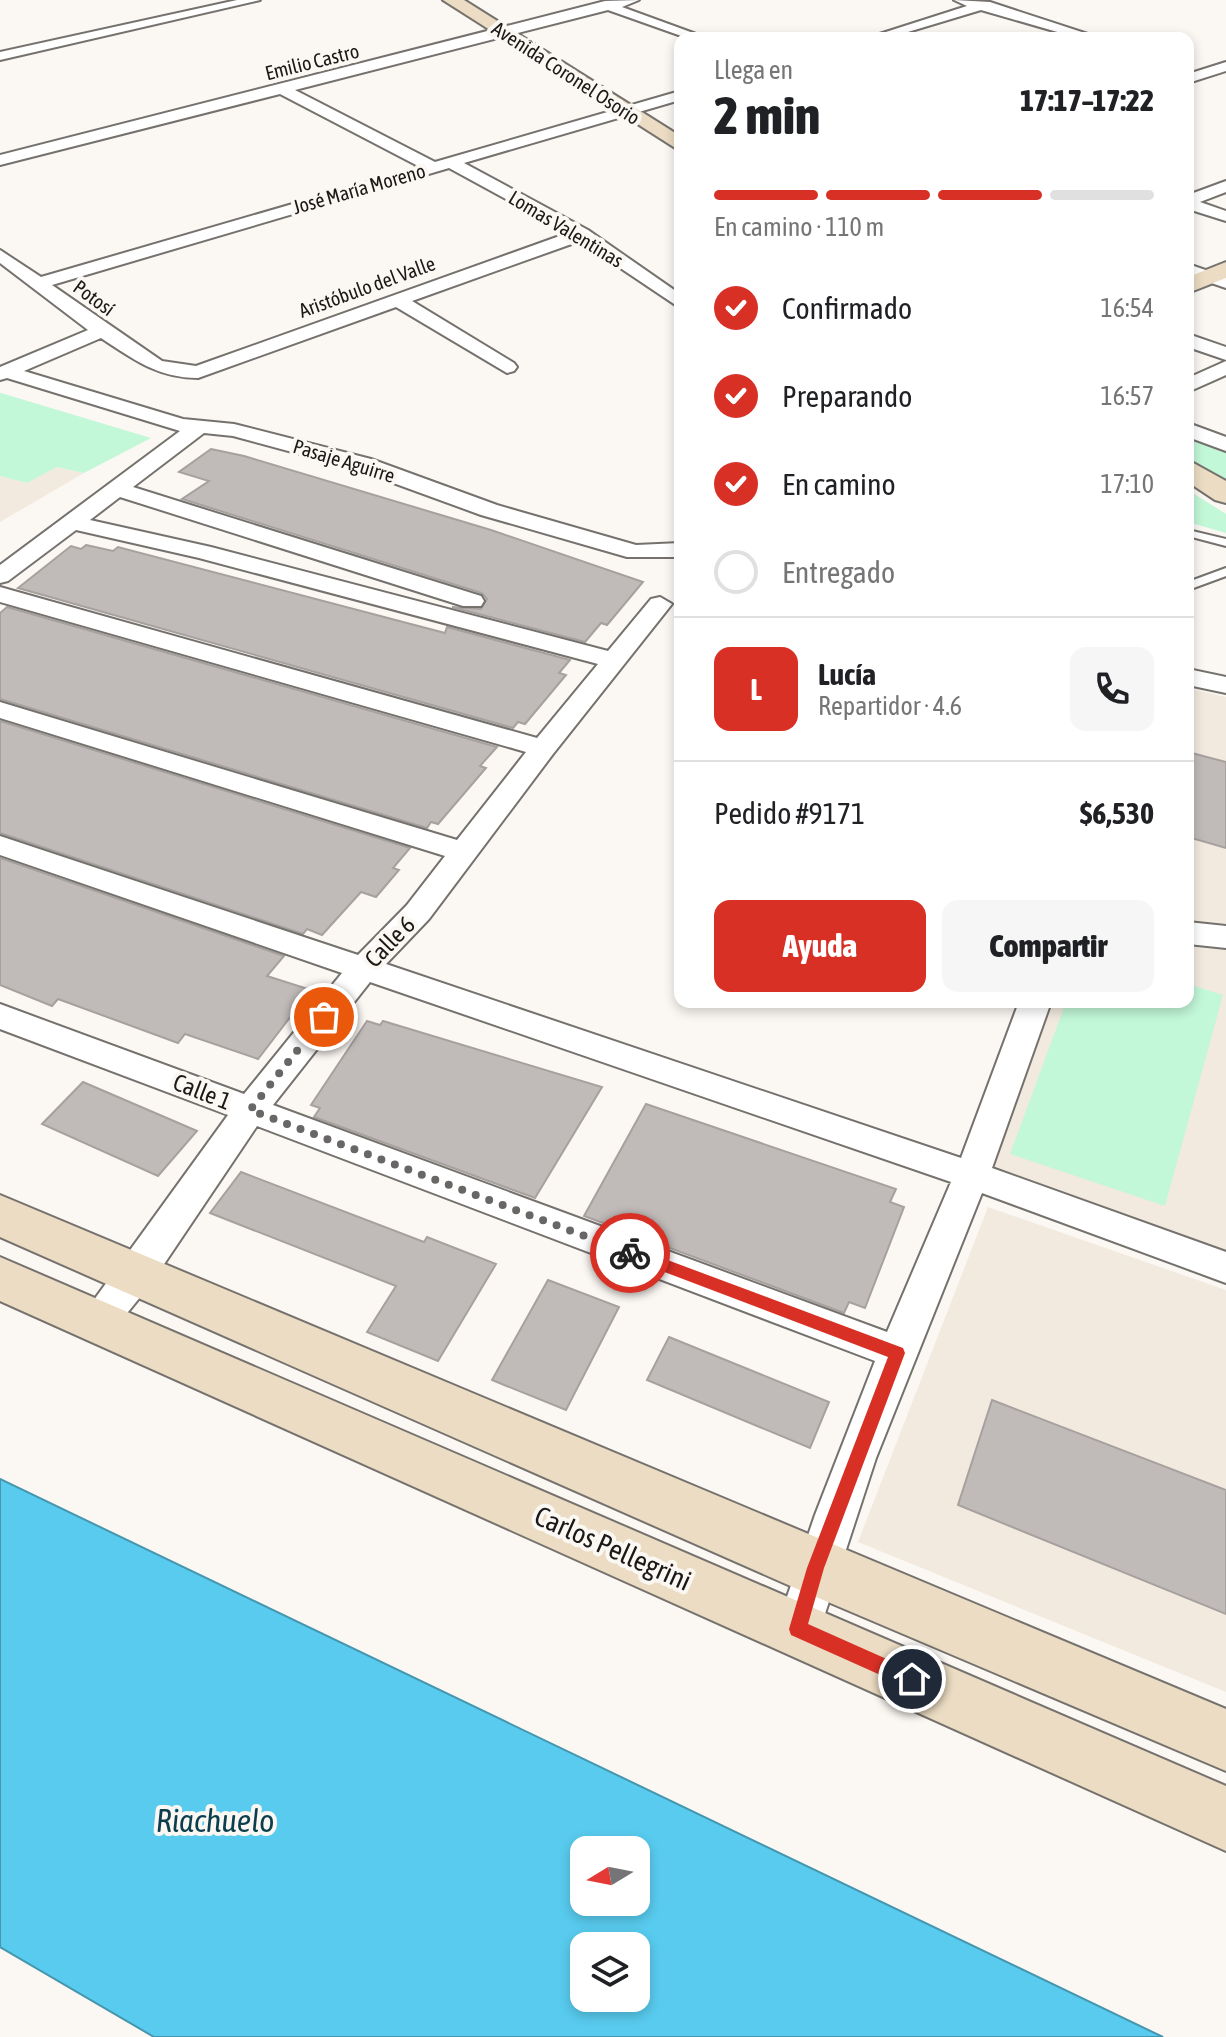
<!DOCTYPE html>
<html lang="es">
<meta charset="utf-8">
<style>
body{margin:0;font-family:"Asap Condensed",sans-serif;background:#f6f6f6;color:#202124;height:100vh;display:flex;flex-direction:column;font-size:30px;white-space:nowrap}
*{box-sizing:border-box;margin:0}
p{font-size:26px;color:#757577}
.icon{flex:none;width:44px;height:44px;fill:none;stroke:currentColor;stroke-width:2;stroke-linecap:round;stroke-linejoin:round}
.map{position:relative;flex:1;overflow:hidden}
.drawer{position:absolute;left:674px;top:32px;width:520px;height:976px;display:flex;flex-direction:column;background:#fff;border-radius:16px;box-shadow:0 4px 12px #0003}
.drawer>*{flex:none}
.needle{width:52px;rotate:260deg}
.controls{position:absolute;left:570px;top:1836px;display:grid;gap:16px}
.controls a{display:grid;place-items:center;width:80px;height:80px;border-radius:16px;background:#fff;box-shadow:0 4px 12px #0003;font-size:40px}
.pin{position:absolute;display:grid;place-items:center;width:68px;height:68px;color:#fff;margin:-34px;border:4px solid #fff;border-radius:50%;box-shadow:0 2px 8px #0007}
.courier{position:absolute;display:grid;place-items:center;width:80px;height:80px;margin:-40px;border:6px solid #d93025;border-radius:50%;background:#fff;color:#222;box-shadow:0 2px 10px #0007}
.overview em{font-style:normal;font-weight:800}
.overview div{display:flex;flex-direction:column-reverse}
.overview{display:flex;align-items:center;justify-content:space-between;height:136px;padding:0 40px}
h1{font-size:52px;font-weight:800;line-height:60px}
.bar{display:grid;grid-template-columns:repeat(4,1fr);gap:12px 8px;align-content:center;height:96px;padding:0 40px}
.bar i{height:10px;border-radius:6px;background:#e0e0e0}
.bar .on{background:#d93025}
.bar p{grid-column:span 4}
.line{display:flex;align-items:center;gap:20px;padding:0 40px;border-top:2px solid #e0e0e0}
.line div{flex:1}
.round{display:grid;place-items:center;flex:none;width:84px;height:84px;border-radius:16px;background:#f6f6f6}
ol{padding:0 40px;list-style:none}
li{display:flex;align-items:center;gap:24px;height:88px}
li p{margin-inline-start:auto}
li .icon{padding:8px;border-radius:50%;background:#d93025;color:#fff;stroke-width:4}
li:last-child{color:#757577}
li i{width:44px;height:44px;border:4px solid #e0e0e0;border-radius:50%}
.cta{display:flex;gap:16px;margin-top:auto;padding:16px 40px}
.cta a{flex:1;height:92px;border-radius:16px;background:#d93025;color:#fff;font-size:32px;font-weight:800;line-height:92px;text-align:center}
.cta a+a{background:#f6f6f6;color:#202124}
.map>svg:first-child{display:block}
.built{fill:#f2eadf}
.green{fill:#c2f7d8}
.water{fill:#58cbee;stroke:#4596ae;stroke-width:2;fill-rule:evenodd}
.building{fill:#c0bbb8;stroke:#a6a19e;stroke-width:2}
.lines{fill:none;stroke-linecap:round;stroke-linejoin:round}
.lane-casing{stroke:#75726e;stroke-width:4}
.street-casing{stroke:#75726e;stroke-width:4}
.secondary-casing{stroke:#75726e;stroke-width:4}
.lane{fill:#fff;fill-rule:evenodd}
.street{fill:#fff;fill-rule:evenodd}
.secondary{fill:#ebdcc3;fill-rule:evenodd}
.route{fill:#d93025}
.done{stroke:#696765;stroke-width:8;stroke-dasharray:0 14.4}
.labels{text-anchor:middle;stroke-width:8;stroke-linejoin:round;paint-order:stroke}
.far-street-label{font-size:20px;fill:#1a1918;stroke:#fbf7f3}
.street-label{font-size:24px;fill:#1a1918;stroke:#fbf7f3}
.near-street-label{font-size:28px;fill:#1a1918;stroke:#fbf7f3}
.near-water-label{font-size:32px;font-style:italic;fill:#0b3f4e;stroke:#fbf7f3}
</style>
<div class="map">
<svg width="1226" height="2037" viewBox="0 0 1226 2037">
<rect width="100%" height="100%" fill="#fbf7f3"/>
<g class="built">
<path d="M57,467L84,473L0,522V476L27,483Z"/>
<path d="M1188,688L1226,697V1251L986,1168L1048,1002H1188Z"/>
<path d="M988,1207L1226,1290V1692L858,1542Z"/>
</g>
<g class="green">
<path d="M0,393H1L151,438L84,473L57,467L27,483L0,476Z"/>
<path d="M1188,434L1226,450V483L1188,458Z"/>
<path d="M1188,490L1226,514V533L1188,522Z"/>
<path d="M1188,984L1223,995L1165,1206L1010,1154L1066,1002H1188Z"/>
</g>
<path class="water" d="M0,1479L1163,2037H154L0,1947ZM584,1850H636V1902H584ZM584,1946H636V1998H584Z"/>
<g class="building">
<path d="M211,449L244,456L491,530L643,582L607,625L601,623L585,642L452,607L481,609L487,599L482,593L182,499L209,481L179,472Z"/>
<path d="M86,545L113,551L118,547L445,633L447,627L570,660L559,673L566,675L525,724L518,722L513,728L18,588L71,546L81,549Z"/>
<path d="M7,607L497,747L480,766L486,768L438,824L431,822L427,828L0,699V613Z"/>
<path d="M0,721L410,848L393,868L399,870L376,897L361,892L322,935L307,929L303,934L0,833Z"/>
<path d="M1188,752L1226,762V848L1188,837Z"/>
<path d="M0,858L284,956L267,976L311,990L258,1059L185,1034L178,1043L58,999L52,1006L0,985Z"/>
<path d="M367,1021L380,1025L383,1021L602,1087L535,1198L314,1117L320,1108L311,1105Z"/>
<path d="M83,1082L197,1131L158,1176L42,1124Z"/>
<path d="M646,1104L896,1189L890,1202L904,1207L865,1308L849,1302L844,1313L584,1216Z"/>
<path d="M241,1172L424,1242L427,1237L496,1264L438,1361L367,1332L396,1286L210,1213Z"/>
<path d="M548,1280L619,1307L566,1410L492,1380Z"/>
<path d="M669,1337L829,1402L810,1448L647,1380Z"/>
<path d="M992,1400L1226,1490V1614L958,1505Z"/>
</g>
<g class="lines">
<defs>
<g id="lane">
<path d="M1188,530L1226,539V546L1188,536Z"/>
<path d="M1226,568V576L1188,590V582Z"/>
</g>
<g id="street">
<path d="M237,0H260L0,60V52Z"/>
<path d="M639,0L622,7L707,38H687L608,10L295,90L435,162L680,91V100L464,163L588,230L680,294V308L580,241L412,301L514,363L517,367L514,371L507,373L396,307L198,378C158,378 133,359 101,338L24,371L183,419L234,424L371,459L497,505L636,545L680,543V557H627L481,515L355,469L233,436L204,433L133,487L481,596L484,601L481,606H463L120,497L90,520L211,547L608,651L651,599L660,597L672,604L553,754L429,919L386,964L961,1158L1019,1002H1051L992,1168L1226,1252V1283L982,1193L876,1458L820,1629L813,1644L798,1651L783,1644L776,1629L815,1515L875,1361L257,1126L150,1285L110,1334L97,1338L84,1334L78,1322L228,1115L0,1029V1004L244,1094L342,973L0,855V836L358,955L407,905L445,856L0,718V702L457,840L526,752L0,602V587L537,738L598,664L199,558L76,530L8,581L0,583V565L180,431L7,378L0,380V367L88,330L0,263V250L41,277L420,167L280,94L0,165V155L605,1ZM449,168L568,233L196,366L162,361L52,285ZM370,982L951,1182L887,1332L273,1105Z"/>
<path d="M954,0L990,2L1100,38H1078L981,10L888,38H867L967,6Z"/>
<path d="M1226,62V71L1188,83V74Z"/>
<path d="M1226,181V192L1200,202L1226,211V221L1188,209V195Z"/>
<path d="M1188,264L1226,277V288L1188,275Z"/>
<path d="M1188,334L1226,347V360L1188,347Z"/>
<path d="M1226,361V375L1188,392V378Z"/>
<path d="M1188,423L1226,437V451L1188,437Z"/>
<path d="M1188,669L1226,677V693L1188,685Z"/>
<path d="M1188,922L1226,926V948L1188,944Z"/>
</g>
<g id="secondary">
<path d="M443,0H464L680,136V151Z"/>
<path d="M1226,262V278L1188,293V277Z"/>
<path d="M1188,460L1226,481V503L1215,500L1188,482Z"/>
<path d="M0,1195L1226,1709V1771L795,1588L0,1237Z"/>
<path d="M0,1257L1226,1786V1851L0,1301Z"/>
</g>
</defs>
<use href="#lane" class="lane-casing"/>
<use href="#street" class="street-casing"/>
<use href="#secondary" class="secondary-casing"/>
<use href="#lane" class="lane"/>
<use href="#street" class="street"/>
<use href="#secondary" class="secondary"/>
</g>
<path class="route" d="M630,1246L903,1348L905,1353L824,1568L808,1624L918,1673V1686H905L791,1635L789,1629L807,1568L888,1357L625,1257L623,1253Z"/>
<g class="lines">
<path class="done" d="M324,1017L250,1110L630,1253"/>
</g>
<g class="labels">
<g class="far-street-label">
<text transform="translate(312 62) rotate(-14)" y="7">Emilio Castro</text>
<text transform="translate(566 73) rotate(33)" y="7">Avenida Coronel Osorio</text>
<text transform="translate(359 189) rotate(-16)" y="7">José María Moreno</text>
<text transform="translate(566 229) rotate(31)" y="7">Lomas Valentinas</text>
<text transform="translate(367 287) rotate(-20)" y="7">Aristóbulo del Valle</text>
<text transform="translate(94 298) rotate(36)" y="7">Potosí</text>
<text transform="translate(344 461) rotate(17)" y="7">Pasaje Aguirre</text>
</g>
<g class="street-label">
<text transform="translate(390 942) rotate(-46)" y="8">Calle 6</text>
<text transform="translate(202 1092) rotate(21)" y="8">Calle 1</text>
</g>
<g class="near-street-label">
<text transform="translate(613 1548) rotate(24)" y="10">Carlos Pellegrini</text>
</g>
<g class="near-water-label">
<text x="215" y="1832">Riachuelo</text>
</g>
</g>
</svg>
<div class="controls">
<a><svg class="needle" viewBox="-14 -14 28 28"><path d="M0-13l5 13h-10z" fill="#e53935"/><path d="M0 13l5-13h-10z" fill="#757577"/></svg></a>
<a><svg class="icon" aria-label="layers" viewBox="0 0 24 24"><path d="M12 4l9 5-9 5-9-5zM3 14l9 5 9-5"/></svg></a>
</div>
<div class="pin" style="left:324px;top:1017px;background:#ea580c"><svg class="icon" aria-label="bag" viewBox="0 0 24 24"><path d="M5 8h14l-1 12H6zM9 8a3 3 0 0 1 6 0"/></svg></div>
<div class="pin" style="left:912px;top:1679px;background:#1f2937"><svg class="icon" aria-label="home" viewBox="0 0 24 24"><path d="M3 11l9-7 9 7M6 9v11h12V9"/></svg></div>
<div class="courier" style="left:630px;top:1253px"><svg class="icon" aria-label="bike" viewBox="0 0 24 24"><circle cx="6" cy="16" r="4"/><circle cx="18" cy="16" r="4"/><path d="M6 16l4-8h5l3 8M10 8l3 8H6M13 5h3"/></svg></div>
<section class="drawer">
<div class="overview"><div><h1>2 min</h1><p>Llega en</p></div><em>17:17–17:22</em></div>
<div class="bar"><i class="on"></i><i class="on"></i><i class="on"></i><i></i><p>En camino · 110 m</p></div>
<ol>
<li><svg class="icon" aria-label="check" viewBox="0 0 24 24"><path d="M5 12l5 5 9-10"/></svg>Confirmado<p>16:54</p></li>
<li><svg class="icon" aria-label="check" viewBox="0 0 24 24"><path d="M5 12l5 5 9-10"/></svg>Preparando<p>16:57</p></li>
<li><svg class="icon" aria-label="check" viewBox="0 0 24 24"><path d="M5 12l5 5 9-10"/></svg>En camino<p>17:10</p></li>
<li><i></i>Entregado</li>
</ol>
<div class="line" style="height:144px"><b class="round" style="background:#d93025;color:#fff">L</b><div><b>Lucía</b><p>Repartidor · 4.6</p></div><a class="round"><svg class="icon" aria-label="phone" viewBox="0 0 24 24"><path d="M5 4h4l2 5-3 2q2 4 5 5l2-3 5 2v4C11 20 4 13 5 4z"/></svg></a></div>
<div class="line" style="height:104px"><div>Pedido #9171</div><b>$6,530</b></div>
<div class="cta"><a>Ayuda</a><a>Compartir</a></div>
</section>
</div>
